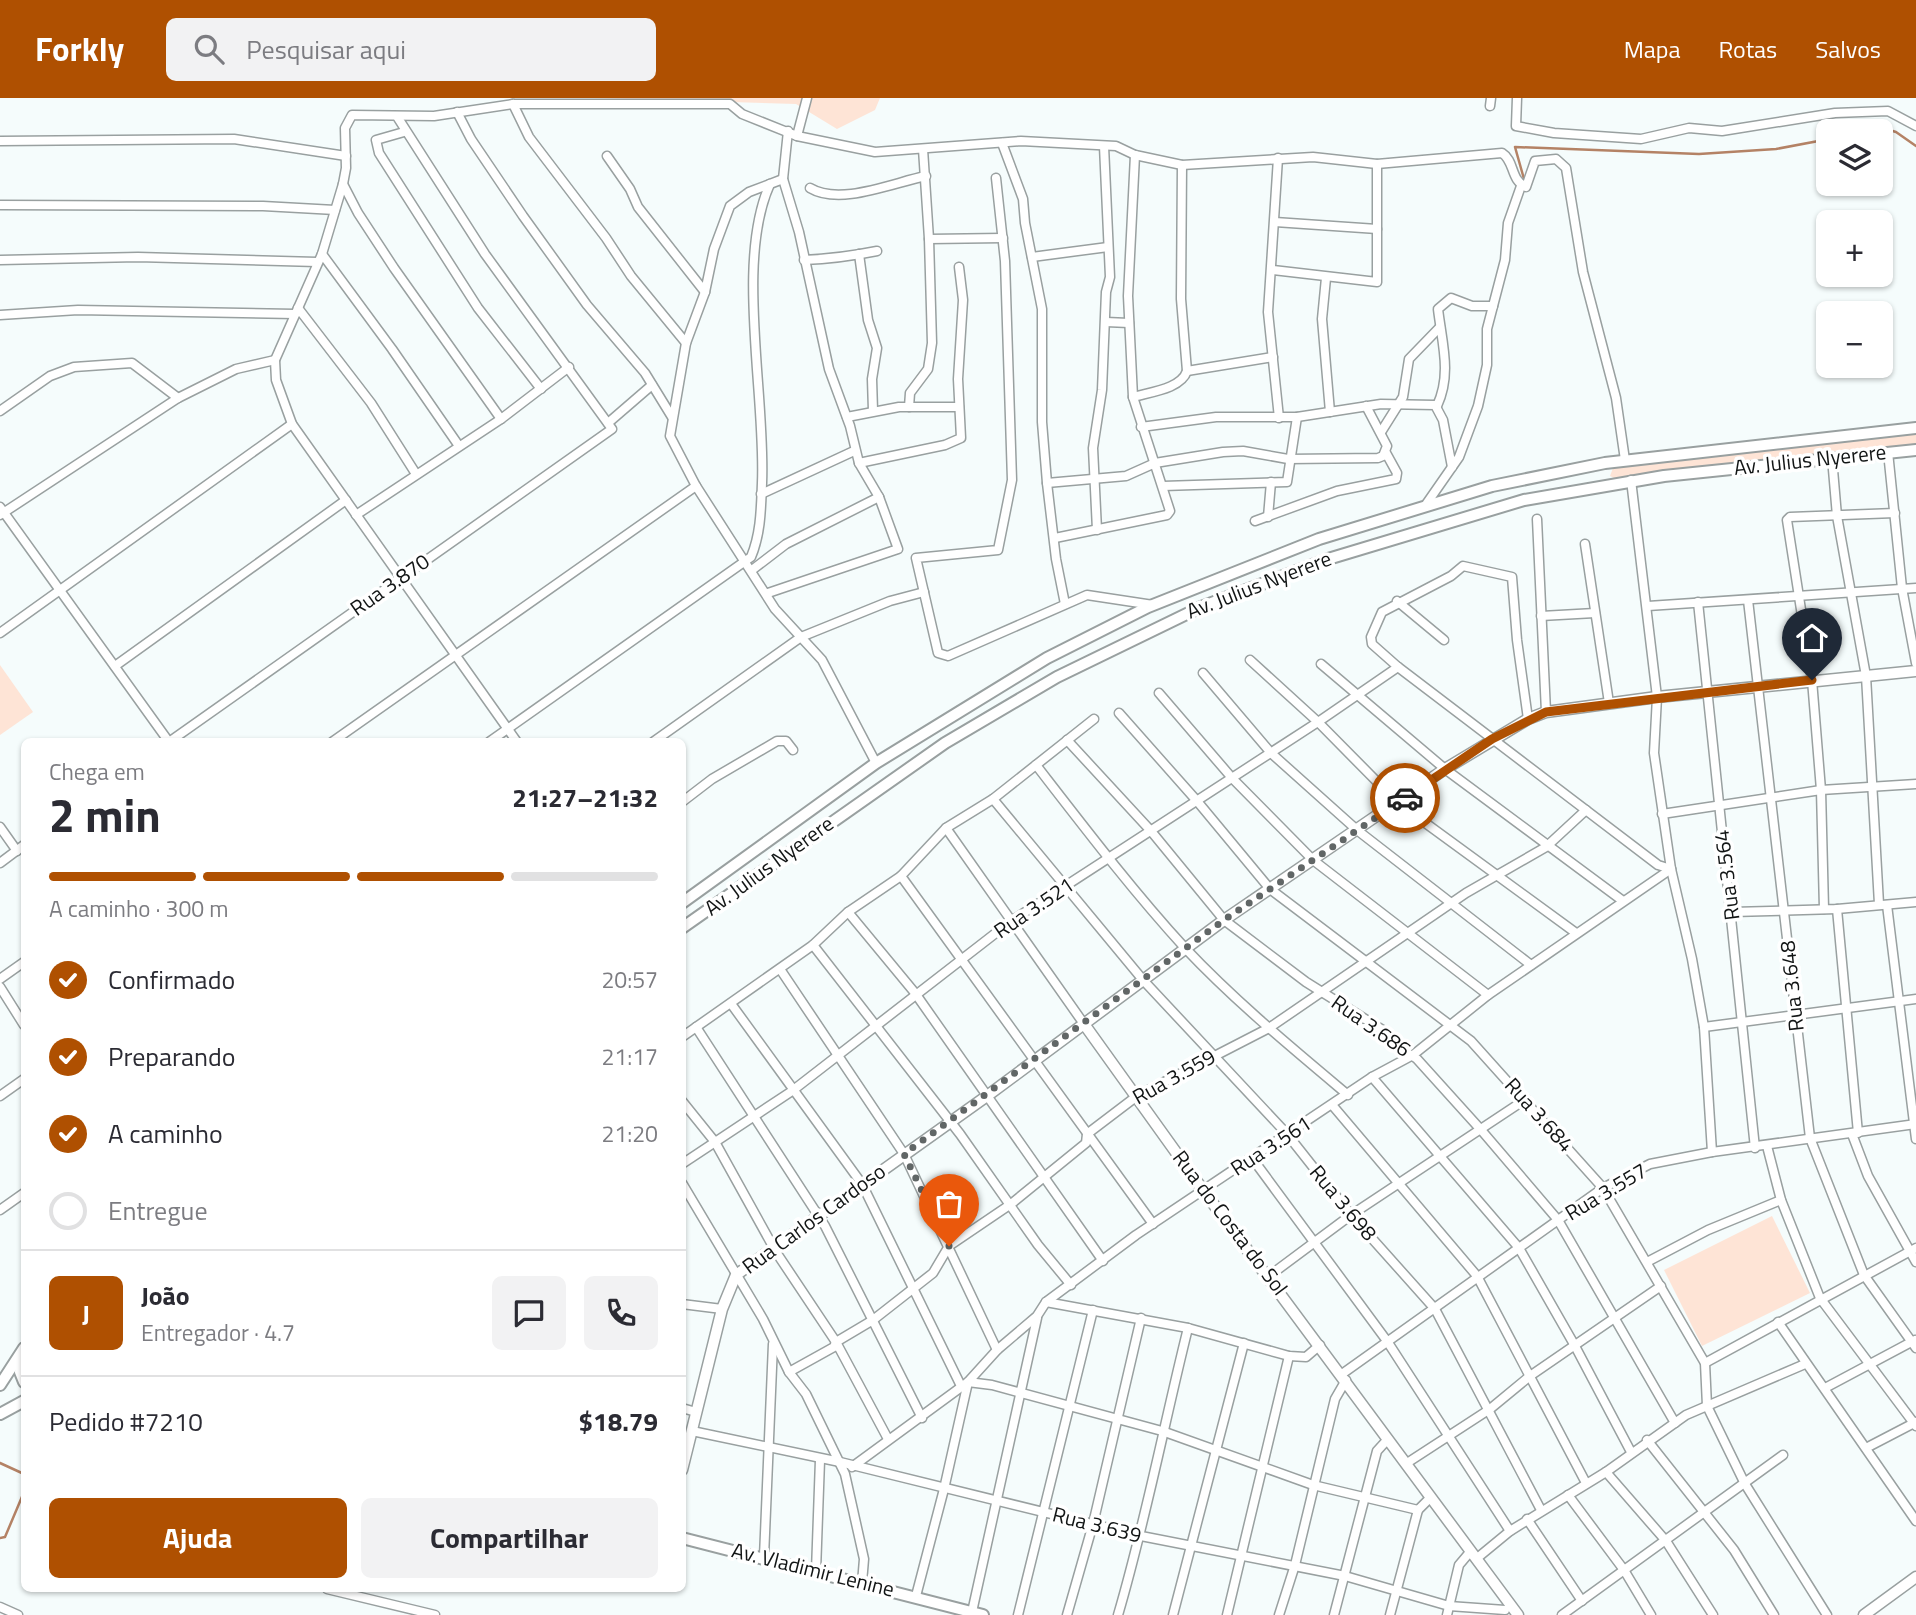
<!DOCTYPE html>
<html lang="pt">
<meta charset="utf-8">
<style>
body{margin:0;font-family:"Titillium Web",sans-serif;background:#f2f2f3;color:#2b2b33;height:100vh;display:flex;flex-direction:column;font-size:26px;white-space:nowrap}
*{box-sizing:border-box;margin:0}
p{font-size:23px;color:#7c7c81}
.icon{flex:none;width:38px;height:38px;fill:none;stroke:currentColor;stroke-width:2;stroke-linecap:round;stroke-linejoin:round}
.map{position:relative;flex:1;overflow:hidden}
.side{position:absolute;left:21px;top:640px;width:665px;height:854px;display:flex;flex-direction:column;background:#fff;border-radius:10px;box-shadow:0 2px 5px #0004}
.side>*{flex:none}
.fabs{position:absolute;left:1816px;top:21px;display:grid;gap:14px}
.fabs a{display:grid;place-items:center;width:77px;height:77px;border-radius:10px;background:#fff;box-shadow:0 2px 5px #0004;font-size:35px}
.pin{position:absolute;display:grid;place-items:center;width:60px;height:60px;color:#fff;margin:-72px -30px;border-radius:50% 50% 50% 0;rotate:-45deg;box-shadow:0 0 7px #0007}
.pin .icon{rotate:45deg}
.courier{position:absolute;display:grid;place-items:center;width:70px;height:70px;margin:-35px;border:5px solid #af5001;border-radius:50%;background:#fff;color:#222;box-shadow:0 2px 9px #0007}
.head em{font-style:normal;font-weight:700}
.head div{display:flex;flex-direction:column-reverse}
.head{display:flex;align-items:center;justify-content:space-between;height:119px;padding:0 28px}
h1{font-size:46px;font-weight:700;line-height:52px}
.bar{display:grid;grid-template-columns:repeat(4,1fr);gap:10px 7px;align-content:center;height:84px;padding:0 28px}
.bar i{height:9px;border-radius:5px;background:#e1e1e2}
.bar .selected{background:#af5001}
.bar p{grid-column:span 4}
.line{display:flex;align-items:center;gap:18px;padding:0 28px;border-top:2px solid #e1e1e2}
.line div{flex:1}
.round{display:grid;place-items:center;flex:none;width:74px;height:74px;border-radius:10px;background:#f2f2f3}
ol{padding:0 28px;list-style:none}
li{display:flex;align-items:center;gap:21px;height:77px}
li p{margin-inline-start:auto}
li .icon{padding:7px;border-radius:50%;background:#af5001;color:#fff;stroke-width:4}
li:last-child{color:#7c7c81}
li i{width:38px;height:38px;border:4px solid #e1e1e2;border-radius:50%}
.cta{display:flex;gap:14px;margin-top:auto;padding:14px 28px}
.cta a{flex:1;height:80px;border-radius:10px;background:#af5001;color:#fff;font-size:28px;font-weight:700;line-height:80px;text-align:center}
.cta a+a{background:#f2f2f3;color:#2b2b33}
header{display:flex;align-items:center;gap:42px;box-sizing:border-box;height:98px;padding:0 35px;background:#af5001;color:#fff}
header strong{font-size:33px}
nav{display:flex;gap:38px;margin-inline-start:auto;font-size:24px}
.search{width:490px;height:63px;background:#f2f2f3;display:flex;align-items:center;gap:18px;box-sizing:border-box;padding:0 24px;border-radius:10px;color:#7c7c81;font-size:26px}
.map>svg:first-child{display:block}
.green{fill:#fee4d6}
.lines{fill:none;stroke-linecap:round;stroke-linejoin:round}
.stream{stroke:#b48265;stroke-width:2.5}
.minor-casing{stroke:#99a0a0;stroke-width:11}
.tertiary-casing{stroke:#99a0a0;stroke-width:13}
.secondary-casing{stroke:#99a0a0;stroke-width:14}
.minor{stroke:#fff;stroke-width:8}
.tertiary{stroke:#fff;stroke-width:10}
.secondary{stroke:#fff;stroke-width:10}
.done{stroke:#616666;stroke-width:7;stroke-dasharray:0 12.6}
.route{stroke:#af5001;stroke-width:9}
.labels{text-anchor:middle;stroke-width:7;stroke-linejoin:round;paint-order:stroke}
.street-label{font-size:21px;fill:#121515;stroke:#fff}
</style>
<header>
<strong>Forkly</strong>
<div class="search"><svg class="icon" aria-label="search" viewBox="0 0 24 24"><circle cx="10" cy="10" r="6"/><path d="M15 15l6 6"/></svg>Pesquisar aqui</div>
<nav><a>Mapa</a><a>Rotas</a><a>Salvos</a></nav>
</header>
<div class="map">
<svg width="1916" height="1517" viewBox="0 0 1916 1517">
<rect width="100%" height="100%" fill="#f5fcfc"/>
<g class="green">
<path d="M594,0H880L875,12L837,31L796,6Z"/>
<path d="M1916,335V349L1760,362L1618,382L1610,378L1613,370Z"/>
<path d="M0,567L33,614L0,637Z"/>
<path d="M1772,1118L1810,1195L1702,1248L1664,1172Z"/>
</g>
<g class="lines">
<g class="stream">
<path d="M1863,33L1873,27L1896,34L1916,48"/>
<path d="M1524,81L1515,49L1699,56L1776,51L1829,41"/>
<path d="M0,1365L24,1376"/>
<path d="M0,1440L5,1439L24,1394"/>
</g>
<defs>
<g id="minor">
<path d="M1517,0L1516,28L1554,35L1641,41L1689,30L1722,33L1835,15L1888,13L1916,28"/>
<path d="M513,6L529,39L606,140L631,178L686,245"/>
<path d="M1490,8L1491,0"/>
<path d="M457,14L471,41L523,118L587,207L645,275L672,319"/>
<path d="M404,34L376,42L379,55L478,210L541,291"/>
<path d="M797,38L807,0"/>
<path d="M0,43L234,41L346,58"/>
<path d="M1002,45L1023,101L1025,125L1042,211V324L1047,385L1056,461L1065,506"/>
<path d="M607,58L630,91L638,109L705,194"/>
<path d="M1278,60L1268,214L1279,320"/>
<path d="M996,80L1005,163L1012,382L998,452L916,460L938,555L948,558L1087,497L1153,507"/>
<path d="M783,81L749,94L730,108L714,151L705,194L686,245L670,338L696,388L775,511L822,562L876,665"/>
<path d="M343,86L358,115L394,170L501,321"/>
<path d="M810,90C840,108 892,85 926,78"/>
<path d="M0,107L263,108L335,112"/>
<path d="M1275,124L1377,131"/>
<path d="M929,141L1003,140"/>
<path d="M322,156L392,251L459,348"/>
<path d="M859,156L868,222L877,250L872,281L873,313"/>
<path d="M1032,159L1108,149"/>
<path d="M0,162L138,159L317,164"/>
<path d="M804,162C829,161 852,158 877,153"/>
<path d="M1273,172L1377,184V66"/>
<path d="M1326,180L1322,221L1330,314"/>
<path d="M298,210L371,305L416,376"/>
<path d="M0,217L78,212L295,216"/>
<path d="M1106,224L1129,225"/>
<path d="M1187,273L1273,259"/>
<path d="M1133,299C1150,294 1181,291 1187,273L1181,201L1182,67"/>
<path d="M1437,308C1452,276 1442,245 1438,211L1451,200L1472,208H1493"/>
<path d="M909,309L910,295L928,271L932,245L929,141L923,51"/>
<path d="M0,313L50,278L74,269L132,265L178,300"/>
<path d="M847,319L899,309H959"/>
<path d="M608,325L652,287"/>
<path d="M1141,329L1216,319H1297L1381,306L1435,307L1443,322L1452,369"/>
<path d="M1381,334L1403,299L1409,261L1440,229"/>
<path d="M1888,354L1902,490L1916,565"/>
<path d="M1832,360L1837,418L1866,578L1879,806"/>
<path d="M859,365L945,347L961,340L958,281L963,202L959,169"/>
<path d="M1631,382L1657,599L1654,655L1671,771L1692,861L1704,929L1712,1054"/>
<path d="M1047,385L1126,378L1155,365L1223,354L1243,353L1288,361L1378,360L1383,358L1387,348L1366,308"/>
<path d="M1163,388L1287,384L1297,319"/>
<path d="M761,396L854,353"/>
<path d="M1427,405L1459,359L1478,308L1487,267V231L1505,162L1508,125L1521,88"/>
<path d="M0,409L169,644"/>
<path d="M0,417L178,300L236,271L275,262"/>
<path d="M356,417L501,321L569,269"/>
<path d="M1268,419L1271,384"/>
<path d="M1537,421L1546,614"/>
<path d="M1255,423L1337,393L1396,381L1397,375L1386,355"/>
<path d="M1097,432L1093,350L1102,292L1106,194L1110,179L1104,48"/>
<path d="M1055,440L1167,417L1170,413L1133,299L1128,198L1135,57"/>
<path d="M1585,446L1609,605"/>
<path d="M752,472L786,446L879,399"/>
<path d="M768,495L898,451L879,399L859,365L850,328L829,271L799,134L783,81L788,33"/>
<path d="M1748,502L1810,1040L1864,1177L1916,1250"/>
<path d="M1397,503L1444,542"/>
<path d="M1698,504L1755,1050"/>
<path d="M1648,508L1916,490"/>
<path d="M1541,518L1595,515"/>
<path d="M0,535L292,326"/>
<path d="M1250,562L1318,624L1398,705L1576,835"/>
<path d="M1321,566L1445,671L1623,803"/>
<path d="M115,568L346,402"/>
<path d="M1203,575L1271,655L1357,732L1531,867"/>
<path d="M1159,595L1232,680L1313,762L1488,897"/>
<path d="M1119,615L1197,703L1270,791L1471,943L1603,1090L1705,1265L1707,1308L1745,1386L1827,1517"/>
<path d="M1528,621L1517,542L1512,479L1463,468L1451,478L1382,514L1371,539L1372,546L1398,569L1658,767L1671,771"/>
<path d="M1067,642L1151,733L1224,822L1306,884L1389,936L1400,950L1417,961L1482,1033L1558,1122L1675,1325"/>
<path d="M169,644L612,331L485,156L398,20"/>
<path d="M332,644L696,388"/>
<path d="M489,644L751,459C761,435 761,410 762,385C766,298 735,163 770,86"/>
<path d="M517,644L292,326L276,282L275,262L322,156L343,86L346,70L345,30L352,17L434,18L513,6H730L742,16L797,38L875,54L1021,43L1116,48L1135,57L1182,67L1313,59L1377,66L1502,55C1515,63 1510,82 1526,89L1535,63L1556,61L1566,70L1583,174L1616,300L1625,362"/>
<path d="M653,644L801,539L890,503L924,494"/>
<path d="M1036,667C1084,729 1132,792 1185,850C1235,903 1292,950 1348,997"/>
<path d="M993,701L1143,882L1287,1036L1351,1117L1435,1211L1541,1412"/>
<path d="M682,704L712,681L777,643H786L793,652"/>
<path d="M1662,716L1821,692L1916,686"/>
<path d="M0,729L17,753"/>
<path d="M946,730L1084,926"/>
<path d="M0,765L24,747"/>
<path d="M901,778L1153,1126"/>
<path d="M1887,807L1916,1041"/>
<path d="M1824,811L1821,692L1812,582L1787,422L1790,419L1895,415"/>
<path d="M1837,811L1858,1035"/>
<path d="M848,814L915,895L1103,1163"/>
<path d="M1732,814L1837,811L1916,804"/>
<path d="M813,847L960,1036L1038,1147L1071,1187"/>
<path d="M780,871L904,1056L997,1252"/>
<path d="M0,881L24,864"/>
<path d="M0,889L24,927"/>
<path d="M732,907L862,1086L961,1288"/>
<path d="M696,929L825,1128L922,1320"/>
<path d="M1704,929L1916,901"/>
<path d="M682,939L813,847L848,814L901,778L946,730L993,701L1094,621"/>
<path d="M1372,979L1519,1150L1575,1248L1631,1354"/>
<path d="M0,998L24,981"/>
<path d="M682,1003L715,1044L776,1154L836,1244L888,1341"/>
<path d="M1333,1008L1477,1178L1586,1385"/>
<path d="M1852,1036L1868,1078L1916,1164"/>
<path d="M1767,1048L1781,1102L1820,1200L1916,1328"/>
<path d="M1252,1060L1387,1243L1510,1433"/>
<path d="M682,1066L792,993L1010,824L1318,624L1398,569"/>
<path d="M682,1085L763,1221L789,1274L806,1296L845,1376L864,1461L862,1485"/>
<path d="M0,1112L24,1095"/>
<path d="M1647,1164L1708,1132L1781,1102"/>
<path d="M1269,1178L1351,1117L1526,1001"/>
<path d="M1046,1204L1188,1230L1289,1258L1306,1259L1320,1247"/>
<path d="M682,1206L722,1211"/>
<path d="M1778,1224L1916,1423"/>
<path d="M1705,1265L1916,1150"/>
<path d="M789,1274L834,1249L836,1244L873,1222L933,1175L949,1148L1011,1106L1086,1045L1087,1036L1137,998L1269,930L1466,795L1546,749L1586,712"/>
<path d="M1342,1276L1603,1090L1650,1066L1712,1054L1916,1026"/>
<path d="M1825,1290L1915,1242"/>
<path d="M682,1310L696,1314"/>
<path d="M692,1333L840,1364L1141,1438L1345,1478L1449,1508L1505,1512"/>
<path d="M1647,1342L1734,1452L1774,1517"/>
<path d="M1866,1350L1916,1324"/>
<path d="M1407,1365L1490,1311L1530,1278L1661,1188"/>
<path d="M852,1369L968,1284L997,1252L1037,1218L1046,1204L1136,1137L1372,979L1413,957L1488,897L1671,771"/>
<path d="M1606,1374L1666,1443L1713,1517"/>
<path d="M1568,1397L1624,1472L1651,1517"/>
<path d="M1527,1421L1582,1503"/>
<path d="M764,1459L773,1246"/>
<path d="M1476,1461L1510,1433L1606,1374L1686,1317L1805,1266"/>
<path d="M816,1473L820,1362"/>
<path d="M327,1491L435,1517"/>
<path d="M916,1498L944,1391L968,1284L992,1287L1162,1333L1313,1387L1418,1412"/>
<path d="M0,1509L18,1517"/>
<path d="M972,1514L1037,1220"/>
<path d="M1018,1517L1093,1212"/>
<path d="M1067,1517L1093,1426L1141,1220"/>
<path d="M1118,1517C1146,1422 1164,1326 1188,1230"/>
<path d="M1173,1517L1244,1245"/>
<path d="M1227,1517L1289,1258"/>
<path d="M1279,1517L1295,1467L1335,1301L1346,1282"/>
<path d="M1334,1517L1377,1353L1388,1341"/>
<path d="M1390,1517L1418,1412L1430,1400"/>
<path d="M1447,1517L1459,1467L1470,1454"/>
<path d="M1562,1517L1783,1357"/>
</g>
<g id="tertiary">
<path d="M1084,926L1203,1092L1518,1517"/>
<path d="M682,1372L722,1211L736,1177L987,998L1224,822L1445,671L1528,621L1546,614L1657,599L1916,573"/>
<path d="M1864,1517L1916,1479"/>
</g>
<g id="secondary">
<path d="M682,805L876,665L1047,560L1148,509L1319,441L1492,388L1605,365L1916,330"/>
<path d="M682,830L945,645L1057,579L1201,509L1328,461L1524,402L1664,378L1916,352"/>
<path d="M21,1260L20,1274L24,1284"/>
<path d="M0,1287L24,1250"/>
<path d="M0,1316L24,1303"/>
<path d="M682,1440L983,1517"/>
</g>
</defs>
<use href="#minor" class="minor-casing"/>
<use href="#tertiary" class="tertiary-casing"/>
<use href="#secondary" class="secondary-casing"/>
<use href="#minor" class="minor"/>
<use href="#tertiary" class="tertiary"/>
<use href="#secondary" class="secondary"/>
</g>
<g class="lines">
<path class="done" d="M949,1148L904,1056L1224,822L1405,700"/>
<path class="route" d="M1405,700L1492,641L1546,614L1812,582"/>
</g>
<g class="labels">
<g class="street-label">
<text transform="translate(1810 362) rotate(-6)" y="7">Av. Julius Nyerere</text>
<text transform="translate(390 487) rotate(-35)" y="7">Rua 3.870</text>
<text transform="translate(1259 487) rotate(-21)" y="7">Av. Julius Nyerere</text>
<text transform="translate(769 768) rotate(-36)" y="7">Av. Julius Nyerere</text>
<text transform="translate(1727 777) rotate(-97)" y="7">Rua 3.564</text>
<text transform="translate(1034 810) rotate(-34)" y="7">Rua 3.521</text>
<text transform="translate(1792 888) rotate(-96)" y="7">Rua 3.648</text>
<text transform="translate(1371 928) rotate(35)" y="7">Rua 3.686</text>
<text transform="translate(1174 979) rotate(-29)" y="7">Rua 3.559</text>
<text transform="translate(1539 1017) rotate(48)" y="7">Rua 3.684</text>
<text transform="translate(1271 1048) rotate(-33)" y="7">Rua 3.561</text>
<text transform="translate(1606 1094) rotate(-31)" y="7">Rua 3.557</text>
<text transform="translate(1343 1105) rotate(50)" y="7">Rua 3.698</text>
<text transform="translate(814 1121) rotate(-36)" y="7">Rua Carlos Cardoso</text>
<text transform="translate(1230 1125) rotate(53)" y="7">Rua do Costa do Sol</text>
<text transform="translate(1097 1427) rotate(14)" y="7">Rua 3.639</text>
<text transform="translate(813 1472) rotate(14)" y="7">Av. Vladimir Lenine</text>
</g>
</g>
</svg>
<div class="fabs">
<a><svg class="icon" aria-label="layers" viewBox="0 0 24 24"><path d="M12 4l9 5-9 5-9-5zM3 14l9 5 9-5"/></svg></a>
<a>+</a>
<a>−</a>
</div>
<div class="pin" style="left:949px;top:1148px;background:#ea580c"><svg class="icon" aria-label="bag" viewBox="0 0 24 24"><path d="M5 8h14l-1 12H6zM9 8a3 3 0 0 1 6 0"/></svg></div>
<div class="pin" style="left:1812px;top:582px;background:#1f2937"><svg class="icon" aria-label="home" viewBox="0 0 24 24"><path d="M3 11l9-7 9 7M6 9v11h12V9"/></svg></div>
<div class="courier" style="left:1405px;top:700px"><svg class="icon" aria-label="car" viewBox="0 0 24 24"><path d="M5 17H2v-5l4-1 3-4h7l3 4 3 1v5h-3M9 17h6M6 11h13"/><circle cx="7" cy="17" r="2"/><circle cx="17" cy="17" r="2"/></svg></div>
<section class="side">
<div class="head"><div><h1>2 min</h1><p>Chega em</p></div><em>21:27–21:32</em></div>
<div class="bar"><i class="selected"></i><i class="selected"></i><i class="selected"></i><i></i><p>A caminho · 300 m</p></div>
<ol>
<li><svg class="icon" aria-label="check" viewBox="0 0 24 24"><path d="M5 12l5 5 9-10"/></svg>Confirmado<p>20:57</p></li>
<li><svg class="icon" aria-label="check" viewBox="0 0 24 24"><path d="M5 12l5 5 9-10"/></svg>Preparando<p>21:17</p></li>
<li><svg class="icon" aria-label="check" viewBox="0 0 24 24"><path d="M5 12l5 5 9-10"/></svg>A caminho<p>21:20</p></li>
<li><i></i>Entregue</li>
</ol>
<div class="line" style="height:126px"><b class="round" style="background:#af5001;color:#fff">J</b><div><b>João</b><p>Entregador · 4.7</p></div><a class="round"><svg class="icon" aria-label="chat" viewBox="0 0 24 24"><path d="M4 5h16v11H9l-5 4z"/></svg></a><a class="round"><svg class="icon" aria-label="phone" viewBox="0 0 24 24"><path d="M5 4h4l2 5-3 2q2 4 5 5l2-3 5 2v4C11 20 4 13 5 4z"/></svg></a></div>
<div class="line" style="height:91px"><div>Pedido #7210</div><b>$18.79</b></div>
<div class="cta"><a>Ajuda</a><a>Compartilhar</a></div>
</section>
</div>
